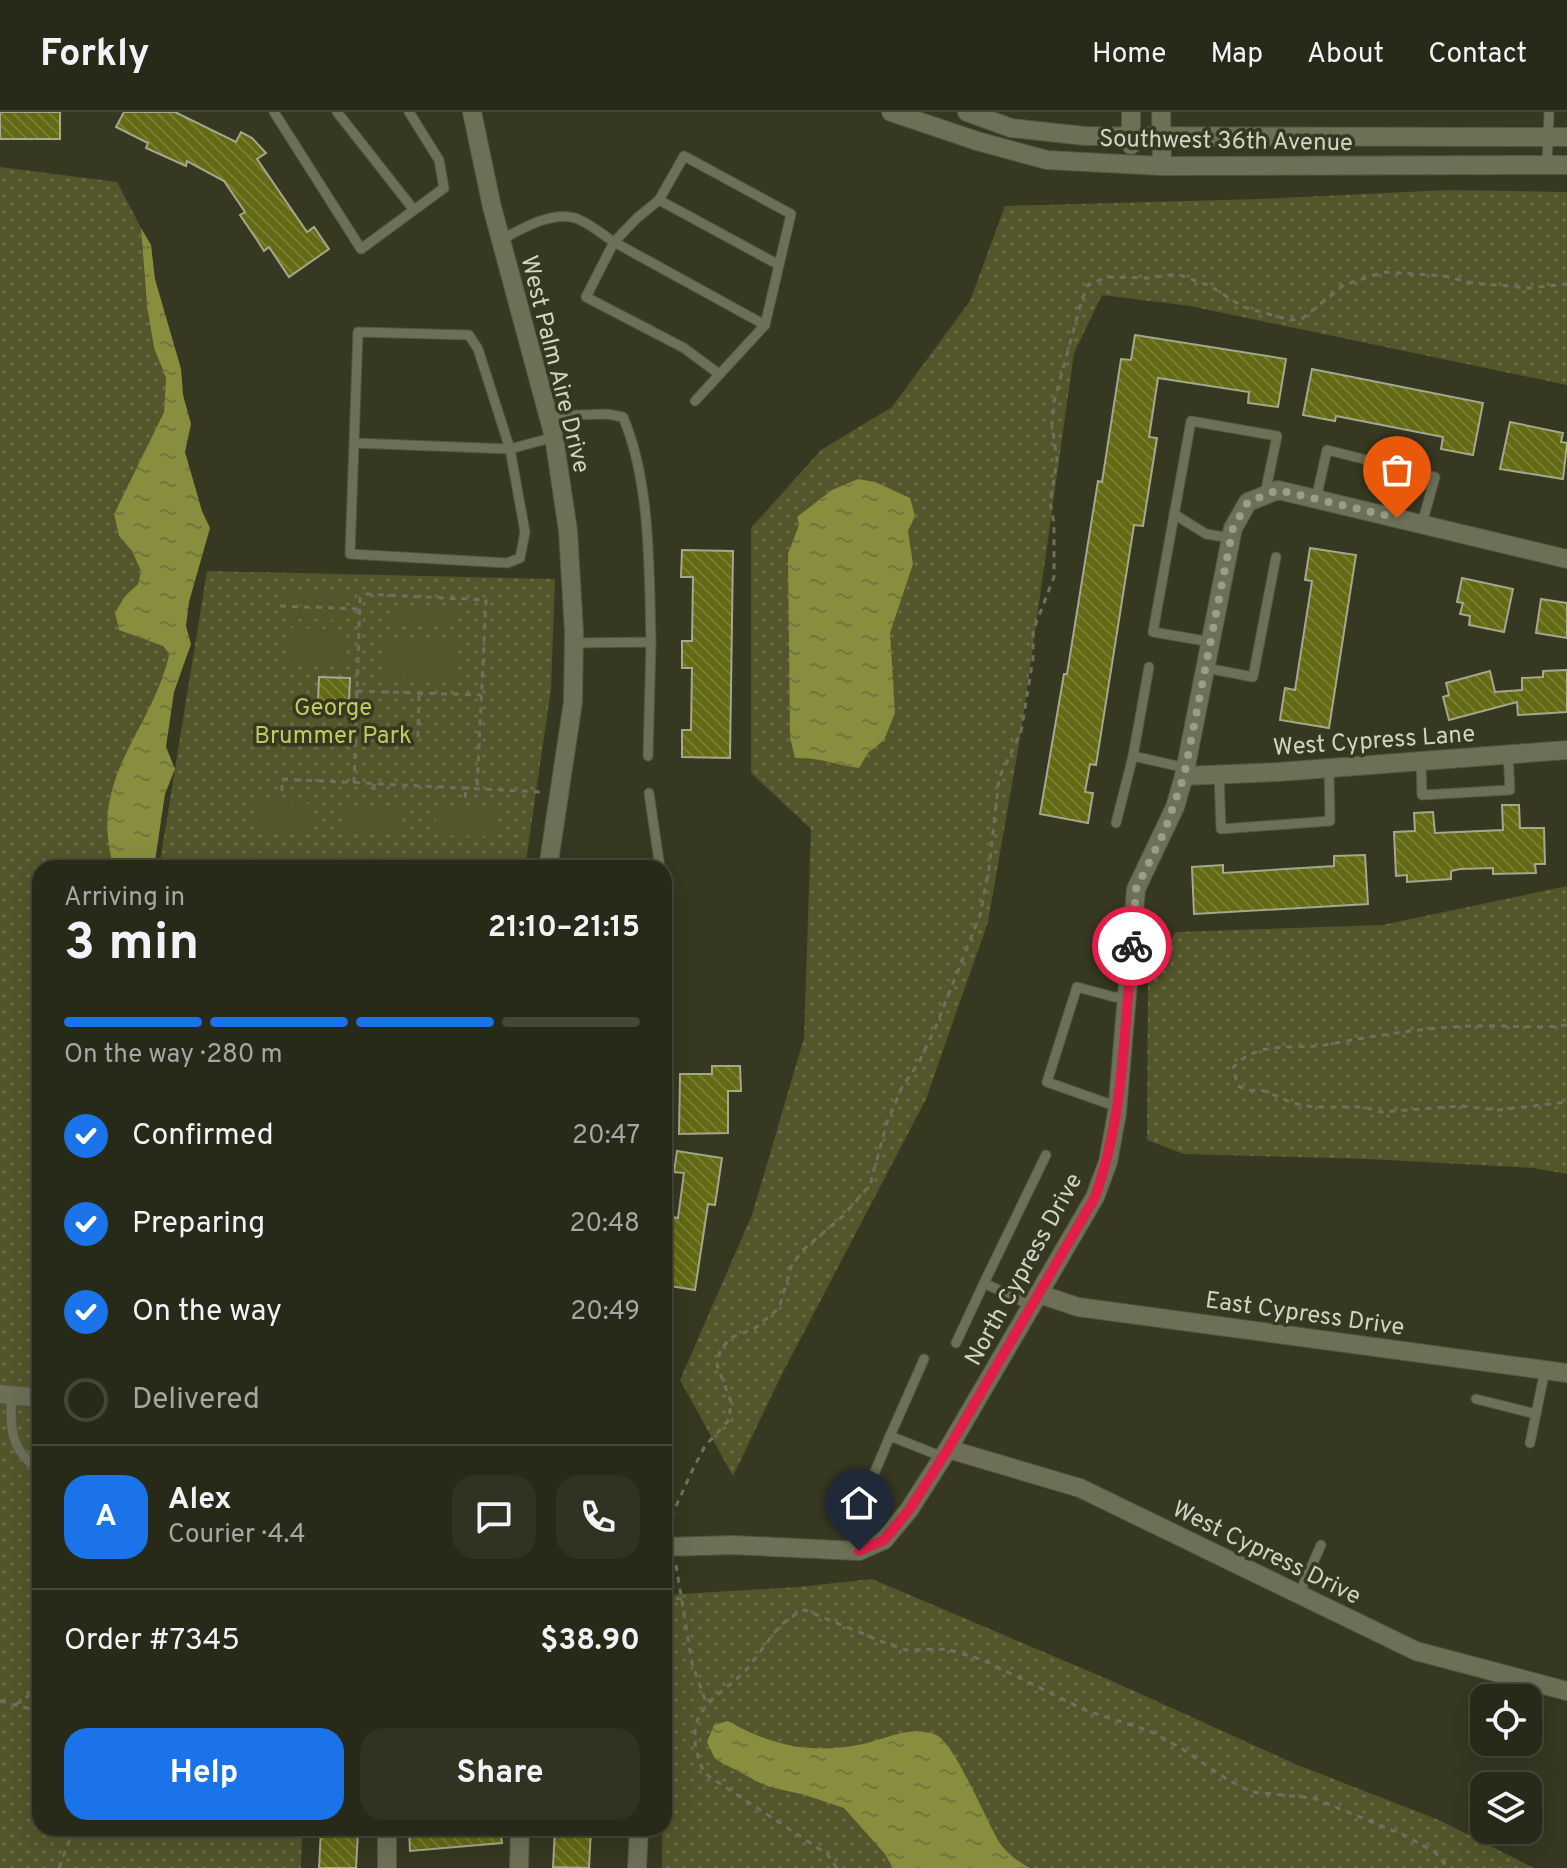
<!DOCTYPE html>
<meta charset="utf-8">
<style>
body{margin:0;font-family:Overpass,sans-serif;background:#303222;color:#f1f3f6;height:100vh;display:flex;flex-direction:column;font-size:30px;white-space:nowrap}
*{box-sizing:border-box;margin:0}
p{font-size:26px;color:#a5a7a2}
.icon{flex:none;width:44px;height:44px;fill:none;stroke:currentColor;stroke-width:2;stroke-linecap:round;stroke-linejoin:round}
.map{position:relative;flex:1;overflow:hidden}
.drawer{position:absolute;left:32px;top:748px;width:640px;height:976px;display:flex;flex-direction:column;background:#282a19;border-radius:24px;box-shadow:0 8px 32px #0002,0 0 0 2px #444638}
.drawer>*{flex:none}
.buttons{position:absolute;left:1470px;top:1572px;display:grid;gap:16px}
.buttons a{display:grid;place-items:center;width:72px;height:72px;border-radius:16px;background:#282a19;box-shadow:0 8px 32px #0002,0 0 0 2px #444638;font-size:40px}
.pin{position:absolute;display:grid;place-items:center;width:68px;height:68px;color:#fff;margin:-82px -34px;border-radius:50% 50% 50% 0;rotate:-45deg;box-shadow:0 0 8px #0007}
.pin .icon{rotate:45deg}
.courier{position:absolute;display:grid;place-items:center;width:80px;height:80px;margin:-40px;border:6px solid #e11d48;border-radius:50%;background:#fff;color:#222;box-shadow:0 2px 10px #0007}
.overview em{font-style:normal;font-weight:700}
.overview div{display:flex;flex-direction:column-reverse}
.overview{display:flex;align-items:center;justify-content:space-between;height:136px;padding:0 32px}
h1{font-size:52px;font-weight:700;line-height:60px}
.bar{display:grid;grid-template-columns:repeat(4,1fr);gap:12px 8px;align-content:center;height:96px;padding:0 32px}
.bar i{height:10px;border-radius:6px;background:#444638}
.bar .active{background:#1a73e8}
.bar p{grid-column:span 4}
.line{display:flex;align-items:center;gap:20px;padding:0 32px;border-top:2px solid #444638}
.line div{flex:1}
.round{display:grid;place-items:center;flex:none;width:84px;height:84px;border-radius:24px;background:#303222}
ol{padding:0 32px;list-style:none}
li{display:flex;align-items:center;gap:24px;height:88px}
li p{margin-inline-start:auto}
li .icon{padding:8px;border-radius:50%;background:#1a73e8;color:#fff;stroke-width:4}
li:last-child{color:#a5a7a2}
li i{width:44px;height:44px;border:4px solid #444638;border-radius:50%}
.primary-button{display:flex;gap:16px;margin-top:auto;padding:16px 32px}
.primary-button a{flex:1;height:92px;border-radius:24px;background:#1a73e8;color:#fff;font-size:32px;font-weight:700;line-height:92px;text-align:center}
.primary-button a+a{background:#303222;color:#f1f3f6}
header{display:flex;align-items:center;gap:48px;box-sizing:border-box;height:112px;padding:0 40px;background:#282a19;border-bottom:2px solid #444638}
header strong{font-size:38px}
nav{display:flex;gap:44px;margin-inline-start:auto;font-size:28px}
.map>svg:first-child{display:block}
.green{fill:url(#green-dots)}
.pitch{fill:#53562b}
.water{fill:url(#water-ripples)}
.building{fill:url(#building-back-hatch);stroke:#a4a88d;stroke-width:2}
.lines{fill:none;stroke-linecap:round;stroke-linejoin:round}
.lane-casing{stroke:#545541;stroke-width:11}
.street-casing{stroke:#545541;stroke-width:20}
.path{stroke:#6f715e;stroke-width:3;stroke-dasharray:6 6;stroke-linecap:butt}
.lane{stroke:#6d7057;stroke-width:9}
.street{stroke:#6d7057;stroke-width:18}
.done{stroke:#9b9d8c;stroke-width:8;stroke-dasharray:0 14.4}
.route{stroke:#e11d48;stroke-width:10}
.labels{text-anchor:middle;stroke-width:7;stroke-linejoin:round;paint-order:stroke}
.street-label{font-size:24px;fill:#d1d3c5;stroke:#363821}
.park-label{font-size:24px;fill:#c1c95c;stroke:#363821}
</style>
<header>
<strong>Forkly</strong>
<nav><a>Home</a><a>Map</a><a>About</a><a>Contact</a></nav>
</header>
<div class="map">
<svg width="1567" height="1756" viewBox="0 0 1567 1756">
<defs>
<pattern id="green-dots" width="8" height="8" patternUnits="userSpaceOnUse" patternTransform="scale(2)"><rect width="8" height="8" fill="#53562b"/><path d="M2 2h.1M6 6h.1" fill="none" stroke="#6b6d48" stroke-width="1.8" stroke-linecap="round"/></pattern>
<pattern id="water-ripples" width="26" height="14" patternUnits="userSpaceOnUse" patternTransform="scale(2)"><rect width="26" height="14" fill="#888e3e"/><path d="M2 4q2-2 4 0t4 0M15 11q2-2 4 0t4 0" fill="none" stroke="#72763d"/></pattern>
<pattern id="building-back-hatch" width="6" height="6" patternUnits="userSpaceOnUse" patternTransform="scale(2)"><rect width="6" height="6" fill="#646913"/><path d="M-1 5l2 2M0 0l6 6M5-1l2 2" fill="none" stroke="#797e34"/></pattern>
</defs>
<rect width="100%" height="100%" fill="#363821"/>
<g class="green">
<path d="M0,55L117,70L141,116L147,194L154,236L166,266L164,300L114,402L119,424L132,439L141,459L138,472L125,484L169,543C150,623 88,665 114,756H40V1390L32,1514L40,1518V1716H299L302,1726L301,1756H0Z"/>
<path d="M1448,78L1567,80V273L1190,194L1102,183L1074,241L1021,620L988,810L926,987L781,1264L733,1364L680,1268L752,1103L804,926L811,717L751,661V416L821,338L892,295L970,189L1005,94L1259,87Z"/>
<path d="M207,459L555,467L551,577L525,756H159Z"/>
<path d="M1567,774V1062L1533,1056L1369,1047L1184,1042L1147,1028L1148,861L1176,820L1382,813Z"/>
<path d="M872,1467L1112,1569L1295,1652L1439,1708L1534,1756H662L664,1483L798,1475Z"/>
</g>
<g class="pitch">
<path d="M279,481L345,483V494L279,492Z"/>
<path d="M278,497L345,499L344,508L277,506Z"/>
<path d="M392,497L453,498V514L391,512Z"/>
<path d="M287,516L347,518L346,555L286,553Z"/>
<path d="M386,526L457,529L456,567L385,565Z"/>
<path d="M255,690L314,692L313,720L254,717Z"/>
<path d="M345,693L403,696L402,723L344,720Z"/>
<path d="M436,697L495,698L494,724L435,723Z"/>
<path d="M253,741L312,742V756H252Z"/>
<path d="M343,743L401,746L400,756H342Z"/>
</g>
<g class="water">
<path d="M141,116L151,133L155,167L181,257L183,283L191,312L185,340L202,399L210,416L189,490L186,514L191,532L174,580L166,635L175,657L165,682L154,756H114C87,665 150,623 169,543L163,534L119,518L115,501L125,484L138,472L141,459L132,439L119,424L114,402L164,300L166,266L154,236L147,194Z"/>
<path d="M858,367L875,370L910,386L915,404L908,419L913,452L890,521L895,601L884,628L868,641L859,656C835,653 820,645 795,646L790,625L788,442L799,413L797,405L832,378Z"/>
<path d="M728,1609C770,1633 810,1642 858,1633C883,1629 910,1612 936,1623C954,1630 986,1708 998,1728C1004,1739 1018,1750 1030,1756H893L885,1742L844,1696L805,1683L766,1674L715,1647L707,1630L714,1613Z"/>
</g>
<g class="building">
<rect x="0" y="0" width="60" height="27"/>
<path d="M124,0H175L236,30L241,20L252,26L266,41L257,47L307,120L314,115L329,137L289,165L269,135L264,139L257,128L240,103L245,100L224,69L187,49L186,54L146,36L148,31L116,15Z"/>
<path d="M1135,223L1286,247L1278,295L1248,291L1249,280L1158,266L1149,325L1157,326L1143,414L1134,413L1096,653L1090,652L1085,680L1093,681L1088,711L1040,702L1064,562H1067L1098,369L1102,370L1121,247L1131,248Z"/>
<path d="M1312,257L1483,291L1473,343L1441,337L1443,325L1336,304L1335,309L1303,303Z"/>
<path d="M1510,310L1563,321L1561,330L1567,331L1563,367L1500,357Z"/>
<path d="M1310,436L1356,443L1329,616L1280,608L1285,576L1295,578L1312,469L1305,468Z"/>
<path d="M682,438L733,439L730,646L682,645V618H691L692,556H682V529H692L693,465H681Z"/>
<path d="M1462,466L1513,477L1504,520L1469,513L1470,504L1460,502L1463,491L1457,490Z"/>
<path d="M1541,487L1567,491V526L1536,521Z"/>
<path d="M1567,558V600L1518,603L1517,590L1449,608L1443,585L1449,583L1446,571L1490,559L1495,580L1522,578V566L1543,565V559Z"/>
<path d="M319,565L350,566L349,590H318Z"/>
<path d="M1502,693H1519L1520,716H1544L1545,752H1535L1536,761L1493,762V756L1460,757L1451,759V767L1407,770V763L1396,764L1394,720L1415,719L1414,701L1433,700L1435,721L1503,718Z"/>
<path d="M1365,743L1368,792L1194,802L1192,755L1223,753V761L1334,754V744Z"/>
<path d="M712,954H740L741,979H728V1021L679,1022L680,962H712Z"/>
<path d="M677,1039L722,1046L715,1093L708,1092L695,1178L664,1173V1124L667,1104L678,1106L684,1061L674,1060Z"/>
<path d="M409,1716H500L502,1731L410,1739Z"/>
<path d="M560,1716H591L589,1756L553,1755L555,1717Z"/>
<path d="M321,1718L358,1720L356,1756H319Z"/>
</g>
<g class="lines">
<defs>
<g id="lane">
<path d="M274,0L361,137L444,76L439,48L409,0"/>
<path d="M337,0L414,98"/>
<path d="M1547,54L1549,0"/>
<path d="M659,88L636,107L614,130L765,213L695,289"/>
<path d="M501,128C521,117 551,99 575,106C588,110 603,123 614,130L586,185L684,236L719,262"/>
<path d="M765,213L791,102L684,44L659,88L779,153"/>
<path d="M548,304L607,302L623,305C651,370 649,460 651,530"/>
<path d="M354,331L510,337L478,237L469,223L358,220L350,442L507,451L520,446L525,420L510,337L554,325"/>
<path d="M1316,387L1327,338L1435,365L1422,412"/>
<path d="M1174,402L1206,422L1231,426"/>
<path d="M1211,530L1153,520L1191,309L1277,324L1265,382"/>
<path d="M574,531L651,530L648,644"/>
<path d="M1206,556L1253,565L1276,445"/>
<path d="M1133,644L1149,555"/>
<path d="M1421,649L1422,683L1510,678L1508,642"/>
<path d="M1219,662L1221,717L1330,709L1329,656"/>
<path d="M649,681L660,756"/>
<path d="M1116,711L1133,644L1186,656"/>
<path d="M664,784L666,800L664,804"/>
<path d="M1118,995L1047,970L1077,875L1114,885H1127"/>
<path d="M984,1171L1046,1043"/>
<path d="M956,1231L984,1171L1032,1194"/>
<path d="M12,1283C9,1315 11,1340 40,1358"/>
<path d="M1476,1287L1536,1302"/>
<path d="M890,1324L924,1247"/>
<path d="M1530,1331L1545,1258"/>
<path d="M860,1395L890,1324L943,1345"/>
<path d="M1299,1482L1321,1433"/>
</g>
<g id="street">
<path d="M472,0L492,95L554,325L568,419L574,520L573,590L548,756"/>
<path d="M891,0L977,29L1047,48L1162,54L1567,53"/>
<path d="M967,0L1011,16L1085,24L1567,25"/>
<path d="M1161,0L1162,54"/>
<path d="M1131,33V0"/>
<path d="M1184,664L1278,660L1567,638"/>
<path d="M1039,1182L1078,1195L1567,1261"/>
<path d="M0,1282L40,1286"/>
<path d="M948,1337L1080,1376L1416,1539L1567,1579"/>
<path d="M664,1435L733,1433L859,1439L884,1428L909,1398L948,1337L1095,1085L1108,1050L1117,1001L1136,777L1175,695L1184,664L1233,416L1248,390L1278,378L1567,447"/>
<path d="M387,1716V1756"/>
<path d="M519,1756L520,1716"/>
<path d="M637,1756L639,1716"/>
</g>
</defs>
<use href="#lane" class="lane-casing"/>
<use href="#street" class="street-casing"/>
<g class="path">
<path d="M280,494L359,497"/>
<path d="M357,579L481,583"/>
<path d="M344,624H355"/>
<path d="M418,625L419,581"/>
<path d="M354,671L360,486L366,482L486,488L477,677"/>
<path d="M374,672V683"/>
<path d="M282,679V667L542,680"/>
<path d="M465,686L466,676"/>
<path d="M1567,913C1536,917 1506,913 1476,914C1424,915 1375,924 1324,933C1291,938 1257,928 1233,956L1238,974L1248,978L1265,979L1292,991L1313,995H1364L1382,1000L1461,994L1498,998L1567,990"/>
<path d="M672,1417L671,1405L693,1357L705,1334L729,1308L731,1290L717,1253L720,1239L730,1226L754,1217L779,1196L792,1152L804,1137L843,1104L870,1073L887,1010L902,975L918,952L934,919L980,803L989,756L999,666L1021,620L1033,547V519L1054,465V411L1050,391L1057,348L1052,313L1054,290L1082,187L1088,173L1107,165L1148,166L1177,162L1210,174L1243,195L1290,208L1303,206L1344,173L1384,160L1444,164L1473,171L1530,176L1567,172"/>
<path d="M676,1453L692,1551L707,1593"/>
<path d="M664,1485L682,1487"/>
<path d="M0,1589L27,1596L40,1606"/>
<path d="M16,1592L24,1588L40,1571"/>
<path d="M59,1756L74,1716"/>
<path d="M837,1756L827,1742L704,1661C697,1644 691,1626 698,1607C707,1587 726,1577 741,1563C764,1541 773,1510 805,1498L888,1532L906,1538L946,1537L983,1548L1087,1599L1150,1619L1181,1636L1228,1668L1252,1680L1313,1686L1404,1723L1435,1740L1448,1756"/>
</g>
<use href="#lane" class="lane"/>
<use href="#street" class="street"/>
</g>
<g class="lines">
<path class="done" d="M1132,834L1136,777L1165,718L1184,664L1233,416L1248,390L1278,378L1397,406"/>
<path class="route" d="M859,1439L884,1428L909,1398L948,1337L1095,1085C1124,1005 1124,918 1132,834"/>
</g>
<g class="labels">
<g class="street-label">
<text transform="translate(1226 28) rotate(1)" y="8">Southwest 36th Avenue</text>
<text transform="translate(556 252) rotate(76)" y="8">West Palm Aire Drive</text>
<text transform="translate(1374 628) rotate(-4)" y="8">West Cypress Lane</text>
<text transform="translate(1023 1157) rotate(-61)" y="8">North Cypress Drive</text>
<text transform="translate(1305 1201) rotate(8)" y="8">East Cypress Drive</text>
<text transform="translate(1267 1440) rotate(26)" y="8">West Cypress Drive</text>
</g>
<g class="park-label">
<text x="333" y="603">George<tspan x="333" dy="28">Brummer Park</tspan></text>
</g>
</g>
</svg>
<div class="buttons">
<a><svg class="icon" aria-label="locate" viewBox="0 0 24 24"><circle cx="12" cy="12" r="6"/><path d="M12 2v4M12 18v4M2 12h4M18 12h4"/></svg></a>
<a><svg class="icon" aria-label="layers" viewBox="0 0 24 24"><path d="M12 4l9 5-9 5-9-5zM3 14l9 5 9-5"/></svg></a>
</div>
<div class="pin" style="left:1397px;top:406px;background:#ea580c"><svg class="icon" aria-label="bag" viewBox="0 0 24 24"><path d="M5 8h14l-1 12H6zM9 8a3 3 0 0 1 6 0"/></svg></div>
<div class="pin" style="left:859px;top:1439px;background:#1f2937"><svg class="icon" aria-label="home" viewBox="0 0 24 24"><path d="M3 11l9-7 9 7M6 9v11h12V9"/></svg></div>
<div class="courier" style="left:1132px;top:834px"><svg class="icon" aria-label="bike" viewBox="0 0 24 24"><circle cx="6" cy="16" r="4"/><circle cx="18" cy="16" r="4"/><path d="M6 16l4-8h5l3 8M10 8l3 8H6M13 5h3"/></svg></div>
<section class="drawer">
<div class="overview"><div><h1>3 min</h1><p>Arriving in</p></div><em>21:10–21:15</em></div>
<div class="bar"><i class="active"></i><i class="active"></i><i class="active"></i><i></i><p>On the way · 280 m</p></div>
<ol>
<li><svg class="icon" aria-label="check" viewBox="0 0 24 24"><path d="M5 12l5 5 9-10"/></svg>Confirmed<p>20:47</p></li>
<li><svg class="icon" aria-label="check" viewBox="0 0 24 24"><path d="M5 12l5 5 9-10"/></svg>Preparing<p>20:48</p></li>
<li><svg class="icon" aria-label="check" viewBox="0 0 24 24"><path d="M5 12l5 5 9-10"/></svg>On the way<p>20:49</p></li>
<li><i></i>Delivered</li>
</ol>
<div class="line" style="height:144px"><b class="round" style="background:#1a73e8;color:#fff">A</b><div><b>Alex</b><p>Courier · 4.4</p></div><a class="round"><svg class="icon" aria-label="chat" viewBox="0 0 24 24"><path d="M4 5h16v11H9l-5 4z"/></svg></a><a class="round"><svg class="icon" aria-label="phone" viewBox="0 0 24 24"><path d="M5 4h4l2 5-3 2q2 4 5 5l2-3 5 2v4C11 20 4 13 5 4z"/></svg></a></div>
<div class="line" style="height:104px"><div>Order #7345</div><b>$38.90</b></div>
<div class="primary-button"><a>Help</a><a>Share</a></div>
</section>
</div>
